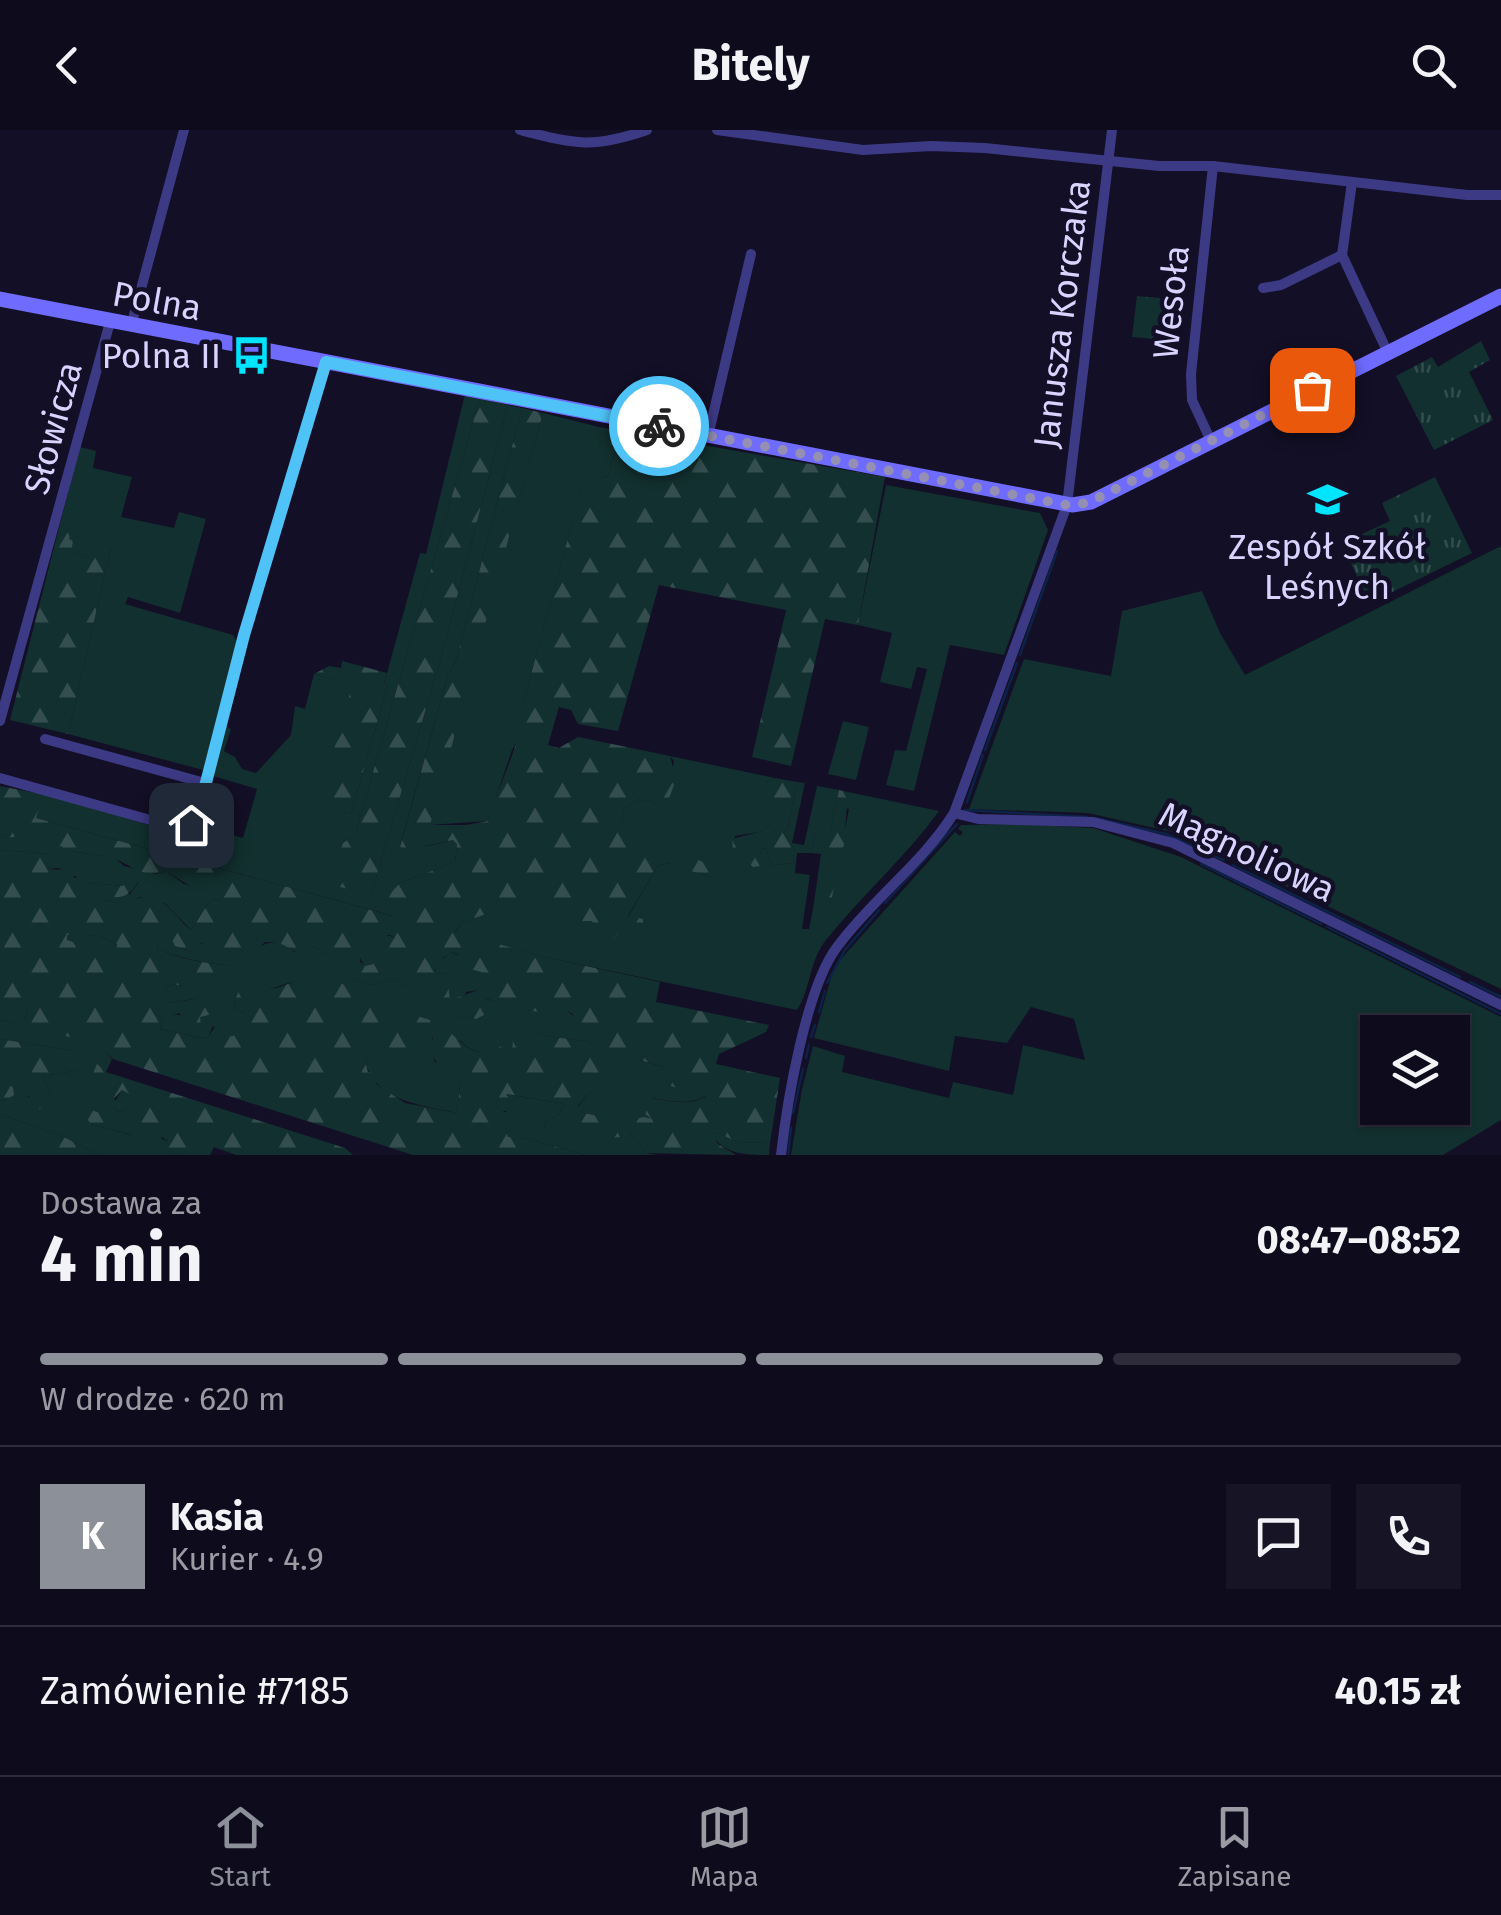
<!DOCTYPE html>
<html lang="pl">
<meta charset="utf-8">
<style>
body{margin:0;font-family:"Fira Sans",sans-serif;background:#171425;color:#f1f3f6;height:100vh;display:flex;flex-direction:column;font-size:38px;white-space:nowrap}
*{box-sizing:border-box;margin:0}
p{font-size:32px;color:#9b9ba3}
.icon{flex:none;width:55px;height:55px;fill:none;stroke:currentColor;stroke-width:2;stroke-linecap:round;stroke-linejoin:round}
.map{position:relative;height:1025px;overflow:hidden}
.drawer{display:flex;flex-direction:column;background:#0e0b1c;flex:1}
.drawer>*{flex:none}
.fabs{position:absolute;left:1360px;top:885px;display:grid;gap:20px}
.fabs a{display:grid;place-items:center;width:110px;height:110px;border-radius:0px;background:#0e0b1c;box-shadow:0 2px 8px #0004,0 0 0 2px #2e2b3b;font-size:50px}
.pin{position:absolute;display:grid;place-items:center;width:85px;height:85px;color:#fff;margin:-42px;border-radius:20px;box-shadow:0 5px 15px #0006}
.courier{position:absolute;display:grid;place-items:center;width:100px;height:100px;margin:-50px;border:8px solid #4fc3f7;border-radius:50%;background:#fff;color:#222;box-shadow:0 2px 12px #0007}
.overview em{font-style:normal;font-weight:700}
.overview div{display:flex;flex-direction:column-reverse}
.overview{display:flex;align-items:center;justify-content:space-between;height:170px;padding:0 40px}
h1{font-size:65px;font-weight:700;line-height:75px}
.bar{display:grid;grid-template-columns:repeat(4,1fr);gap:15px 10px;align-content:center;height:120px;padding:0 40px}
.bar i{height:12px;border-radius:8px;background:#2e2b3b}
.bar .current{background:#8c9099}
.bar p{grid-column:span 4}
.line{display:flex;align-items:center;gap:25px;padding:0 40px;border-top:2px solid #2e2b3b}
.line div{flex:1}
.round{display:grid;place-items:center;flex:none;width:105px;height:105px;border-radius:0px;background:#171425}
header{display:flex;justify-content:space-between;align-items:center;height:130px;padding:0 40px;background:#0e0b1c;font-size:45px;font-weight:700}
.tabs{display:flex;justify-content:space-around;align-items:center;height:140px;border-top:2px solid #2e2b3b;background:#0e0b1c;font-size:28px;color:#9b9ba3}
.tabs a{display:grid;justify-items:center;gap:5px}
.tabs .current{color:#8c9099}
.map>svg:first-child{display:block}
.green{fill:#12302f;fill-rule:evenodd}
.forest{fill:url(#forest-firs);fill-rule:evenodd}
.park{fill:url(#park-tufts)}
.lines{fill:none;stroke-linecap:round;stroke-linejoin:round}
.stream{stroke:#0c2248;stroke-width:2.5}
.street{stroke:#3d3a85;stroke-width:10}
.secondary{stroke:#6f6bff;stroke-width:15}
.done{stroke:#948fb3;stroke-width:10;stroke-dasharray:0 18}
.route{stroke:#4fc3f7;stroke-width:12}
.labels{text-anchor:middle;stroke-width:9;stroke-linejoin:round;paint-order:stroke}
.street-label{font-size:35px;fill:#d9d4ff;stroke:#130f26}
.poi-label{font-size:35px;fill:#d9d4ff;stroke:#130f26;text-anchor:end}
</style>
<header><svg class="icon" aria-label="back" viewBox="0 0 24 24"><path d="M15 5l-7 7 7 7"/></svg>Bitely<svg class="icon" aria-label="search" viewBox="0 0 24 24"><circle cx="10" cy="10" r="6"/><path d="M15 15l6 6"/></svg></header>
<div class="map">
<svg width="1501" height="1025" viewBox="0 0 1501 1025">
<defs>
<pattern id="forest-firs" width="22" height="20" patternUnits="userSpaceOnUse" patternTransform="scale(2.5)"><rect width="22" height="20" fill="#12302f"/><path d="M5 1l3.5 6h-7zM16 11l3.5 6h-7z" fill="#344d4e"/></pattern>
<pattern id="park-tufts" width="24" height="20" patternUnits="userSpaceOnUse" patternTransform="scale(2.5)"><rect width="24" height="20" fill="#12302f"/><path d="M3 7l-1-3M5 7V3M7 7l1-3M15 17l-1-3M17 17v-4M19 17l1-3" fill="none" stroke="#344d4e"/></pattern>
</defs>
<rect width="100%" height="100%" fill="#130f26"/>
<g class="green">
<path d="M465,264L480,268L355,705L343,713L371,765L440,531L508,275L522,278L455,534L448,545L400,716L409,720L454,710L457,714L455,732L400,753L386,769L398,773L394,786L36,688L40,674L56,667L175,703L191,702L199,685L211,689L213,700L243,708L257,659L210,645L224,596L231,599L224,621L235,627L242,639L256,643L291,605L295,576L305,579L314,544L353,556L319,674L351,684L388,555L384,554L420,423L426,424Z"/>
<path d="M543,283L599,297V311L617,315L607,348L585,346L522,578L523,601L512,620L488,691L429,695Z"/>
<path d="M80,317L96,321L93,338L132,347L121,387L174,398L179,382L206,389L180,483L128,467L125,474L233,505L237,512L203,640L68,604L111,418L86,426L70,422L68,409L73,390L62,386Z"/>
<path d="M886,355L1040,383L1048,400L1004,525L950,515L914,661L886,655L895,620L906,621L927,539L917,537L911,559L880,552L892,503L858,495Z"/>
<path d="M1501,416V859L1172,702L1088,683L969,679L1024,529L1111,546L1122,481L1202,461L1220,503L1245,545Z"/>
<path d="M843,591L869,597L856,650L828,644Z"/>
<path d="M670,626L775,648L765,653L774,677V692L759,702L735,706L733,720L725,724L760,727L761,719L766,718L772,735L796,733L795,743L810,745L802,799H809L813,779H829L849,679L845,678L848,662L939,681C905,728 862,765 826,810C809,831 811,859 797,880L549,828L455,803L462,792L487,784V769L628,787L658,735L671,733L663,741L683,739L716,748C691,720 697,734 667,731C645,729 631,704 622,686L625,678L638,669L653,672L664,679L674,631Z"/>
<path d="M797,652L805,653L792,713L804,715L817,656L839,660L829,707L815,703L811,723H797L783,702L788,697Z"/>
<path d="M1017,694L1093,698L1181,727L1501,887V990L1443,1025H791L802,959L813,916L845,926L842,942L949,968L953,952L1013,965L1023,915L1085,930L1074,889L1031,877L1007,913L955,906L949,941L814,908L832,844L840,830L955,702L960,706L963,702L958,699L961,695ZM1378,902H1452V978H1378Z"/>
<path d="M44,702L70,721L115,728L124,736L156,744L166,741L184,754L222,766L221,770L211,769L191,800L165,773L140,767C128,773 118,775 106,770V765L130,764L139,752L128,743L123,756L89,753L58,738L49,739L47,732L52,724L0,720V705L6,708Z"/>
<path d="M351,799C369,809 381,801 395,808L373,834L364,836L350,805Z"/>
<path d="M67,804L100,806L117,814V818L92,822L67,810Z"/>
<path d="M171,807L175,816L192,822L198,813L246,824C265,813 276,806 294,822L312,816L329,825L345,847L374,855L393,849L406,856L408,863L447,857V844L435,843C435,833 443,827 452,822L492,845L478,860L466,862L458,886L476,889L483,868L529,881H567L611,914L606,920L585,911L546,906L515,897L512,923C492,922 474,927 461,911L432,907L434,931L460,953L457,983C423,975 375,972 365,931L374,923L420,909L425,901L353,872L350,864L295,851L235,870L234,879L249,885L255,903L252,910L225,907L213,896L207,909L160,899L162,890C177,880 185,886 201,893L195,869L168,873L165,859L172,854C201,859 219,859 240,837C212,834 185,830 157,819L158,812Z"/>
<path d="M25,878L28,881L22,895L98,914L112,929L106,942L115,971L122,960L134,966L124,981L117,982L116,978L91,994L132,1005L136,1000L168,1011L167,1020L184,1025H99L66,1008L0,984V970L5,971L13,958L2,945L8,943L31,952L34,958L28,967L51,965L43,946L80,940L75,921L0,909V890L14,893Z"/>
<path d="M638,930L664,937L661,953L707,965C690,976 671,971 652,968L645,983L653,989L628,1001L646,1023L657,1025H585L521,1007H508L499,982H506L505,964L565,974L559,985L544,993L545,1000L561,1001L598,986L583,983L578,977L589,963L603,959Z"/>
<path d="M716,1002L737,1012L770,1013L769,1025C746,1025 727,1025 712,1006Z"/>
</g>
<g class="forest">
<path d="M480,268L508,275L440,531L371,765L329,754L343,713L355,705Z"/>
<path d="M522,278L543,283L430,695H466L488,691C498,655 523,611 522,578L585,345L607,348L617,316L599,311V297L885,347L858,495L825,489L791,636L752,627L786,480L659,455L618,601L578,594L571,580L559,577L548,615L559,618L578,607L670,626L676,649L665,680L653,672L638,669L625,678L622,686C635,712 661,746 688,720C696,732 704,733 717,733L726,744L716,748L683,739L675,749L666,748L663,741L670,733L658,735L628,786L643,789V799L622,796L613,810L599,804L592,791L554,792L553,778L518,774L519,787L510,791L500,771L488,770L487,784L462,792L455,802L549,828L660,852L656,872L769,895L766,902L719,924L716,934L780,948L770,1013L737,1012L716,1002L713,1006L718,1014L736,1025L646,1023L628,1001L627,991L644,987L652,989L645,984L651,968C670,971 690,977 706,966L660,953L664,937L639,930L603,960L589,963L578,976L583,983L616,989L620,1007L599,1009L545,1000L544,993L559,985L565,974L506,964L514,977L500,983L508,1007H521L585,1025H413L113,929L97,914L21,895L28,882L26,879L14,893L0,890V720L52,724L54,729L47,732L49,739L73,741L74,748L80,747L89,753L123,756L128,742L139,751C130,765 123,770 106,766V770C124,778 136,764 153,768C169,772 178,790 191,800L211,769L221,770L222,766L198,761L166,741C138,749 133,734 112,728C98,725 84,723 70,721L63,725L62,716L46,719L43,703L6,708L0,705V656L56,667L54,678L40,675L36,688L393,786L398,773L385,769L400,753L455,732L457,714L453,710L425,716L414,735L404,733L409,720L400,717L448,545L455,534ZM351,800L373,808L390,805L395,808L382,815L373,834L365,836L360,832L362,812L350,805ZM67,805L100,806L117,814V818L97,815L92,822L87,817L67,810ZM171,808L175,816L192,822L197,820L199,813L204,814L209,824C231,836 250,827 265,812C289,812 285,820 303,824L312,816L329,825L344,847L374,855L393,849L406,856L407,871L437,879L445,878L450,871L447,844L435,843V839L446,837L442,828L452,822L457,824L464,837L491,845L478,860L456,868L454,877L457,886L476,889L484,885V868C496,871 506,876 518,879C533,883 547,879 560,888L567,881L573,884L575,899L592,910L610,914L605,919L585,911L546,906L514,896L512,922L490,912L485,922C465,925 457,901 437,897C423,924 438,939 460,953L457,983L405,973L376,954L378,945L368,942L365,931C382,916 403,928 421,918L420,909L431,897L430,890L383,875L354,872L349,856C336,852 321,848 307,848C293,849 283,859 267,859L264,850C244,848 236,861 234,879L249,885L254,903L252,910L238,902L233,906L224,907L219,892L206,909L160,899L162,890L179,883L191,895L201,894L200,887L216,883L221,875L218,869L209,867L169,873L165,859L172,854C197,859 219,860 240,842V836C211,835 184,830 157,819L158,812Z"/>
<path d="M62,386L74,390L69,409L73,411L71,422L86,426L99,415L111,418L68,604L10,590Z"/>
<path d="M342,531L387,543L384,553L388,555L351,684L318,675L352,556L314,544L329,536L341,538Z"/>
<path d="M775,648L797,652L788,697L783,702L797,723L796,733L772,735L766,718L761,719L760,736L753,737L748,732L750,728L729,735L724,724L733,720L732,709L759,702L774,692V678L766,677L757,664L765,659V653Z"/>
<path d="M839,660L848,662L845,700L847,701L829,780L813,779L821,724L811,723L815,703L829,706Z"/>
<path d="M0,909L75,921L82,925L80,940L43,946L51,965L66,979L55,988L46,978L35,980L25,955L32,959L31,953L14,950L8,943L3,946L13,958L14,965L4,971L0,970Z"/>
<path d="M97,934L106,942L345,1018L353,1025H236L214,1017L210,1025H184L166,1020L168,1011L162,1007L156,1015L140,1010L136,1001L133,1005L91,994L87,989L92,980L102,984L116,978L117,982L124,981L133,966L122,960L108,975H96L85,970C81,960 82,955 86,946H92Z"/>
<path d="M0,984L66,1008L99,1025H0Z"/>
</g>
<g class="park">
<path d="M1137,166L1169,169L1164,210L1132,207Z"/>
<path d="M1481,211L1490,230L1469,242L1493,290L1434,320L1396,246L1432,227L1438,237Z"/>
<path d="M1435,347L1472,423L1370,473L1347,425L1367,415L1362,404L1390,391L1382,373Z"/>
</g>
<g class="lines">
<g class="stream">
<path d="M1020,525L1057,421"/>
<path d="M985,620L1017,533"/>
<path d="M967,672L983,625"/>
<path d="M965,680L1087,687"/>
<path d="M1095,688L1166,704L1224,730"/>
<path d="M1201,734L1321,794"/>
<path d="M1233,735L1460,847"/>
<path d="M885,773L957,694"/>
<path d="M1327,797L1501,884"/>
<path d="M1470,852L1501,867"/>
<path d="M827,853L845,820L879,780"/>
<path d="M819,882L825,861"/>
<path d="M811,907L815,895"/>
<path d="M806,928L809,915"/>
<path d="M793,983L803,939"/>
<path d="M788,1025L791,998"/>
</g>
<g class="street">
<path d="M520,0C575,14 592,19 647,0"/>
<path d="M717,0L863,20L931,16L985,18L1159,36H1213L1467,65H1501"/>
<path d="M1342,125L1388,223"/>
<path d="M1342,125L1352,52"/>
<path d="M1263,158L1281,155L1342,125"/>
<path d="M131,196L184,0"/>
<path d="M708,306L751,124"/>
<path d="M1211,311L1192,270L1191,244L1213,36"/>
<path d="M0,591L110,192"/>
<path d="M45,609L205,653"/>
<path d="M0,648L172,696L183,698L191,695L200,675L244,505L326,232"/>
<path d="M954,683L978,689L1093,692L1173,713L1501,875"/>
<path d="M781,1025C787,972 806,858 837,817C872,769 923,733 954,683L1067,375L1112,0"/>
</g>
<path class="secondary" d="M0,169L1072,375L1091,372L1501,166"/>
</g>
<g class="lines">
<path class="done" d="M659,296L1072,376L1090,372L1312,260"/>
<path class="route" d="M191,695L200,676L244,505L326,232L659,296"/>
</g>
<defs>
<symbol id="bus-bare" viewBox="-9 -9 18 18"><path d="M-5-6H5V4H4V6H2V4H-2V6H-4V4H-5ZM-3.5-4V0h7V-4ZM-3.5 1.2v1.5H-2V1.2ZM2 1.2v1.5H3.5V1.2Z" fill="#00e5ff" stroke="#130f26" stroke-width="2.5" paint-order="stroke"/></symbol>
<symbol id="school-bare" viewBox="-9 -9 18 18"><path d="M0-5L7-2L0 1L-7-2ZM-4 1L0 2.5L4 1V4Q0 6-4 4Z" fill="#00e5ff" stroke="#130f26" stroke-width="2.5" paint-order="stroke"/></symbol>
</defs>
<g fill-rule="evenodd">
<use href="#bus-bare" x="224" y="198" width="55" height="55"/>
<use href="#school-bare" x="1300" y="342" width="55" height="55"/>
</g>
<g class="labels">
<g class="street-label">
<text transform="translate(157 171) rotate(10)" y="12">Polna</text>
<text transform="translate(1171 172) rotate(-84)" y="12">Wesoła</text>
<text transform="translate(1062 184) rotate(-83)" y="12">Janusza Korczaka</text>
<text transform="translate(53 298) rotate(-75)" y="12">Słowicza</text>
<text transform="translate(1247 722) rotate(25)" y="12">Magnoliowa</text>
</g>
<g class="poi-label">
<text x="221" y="238">Polna II</text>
<text x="1327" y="429" text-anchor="middle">Zespół Szkół<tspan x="1327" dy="40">Leśnych</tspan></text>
</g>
</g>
</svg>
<div class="fabs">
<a><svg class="icon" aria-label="layers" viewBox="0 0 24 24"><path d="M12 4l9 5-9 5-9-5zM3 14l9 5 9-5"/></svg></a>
</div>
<div class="pin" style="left:1312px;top:260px;background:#ea580c"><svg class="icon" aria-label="bag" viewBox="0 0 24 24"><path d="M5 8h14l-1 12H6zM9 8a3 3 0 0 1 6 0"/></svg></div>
<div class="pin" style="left:191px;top:695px;background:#1f2937"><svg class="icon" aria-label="home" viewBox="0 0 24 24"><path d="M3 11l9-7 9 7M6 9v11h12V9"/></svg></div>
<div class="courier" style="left:659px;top:296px"><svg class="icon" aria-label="bike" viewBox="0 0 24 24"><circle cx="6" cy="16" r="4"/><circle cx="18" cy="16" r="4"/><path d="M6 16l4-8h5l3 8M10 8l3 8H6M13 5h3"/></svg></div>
</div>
<section class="drawer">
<div class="overview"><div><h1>4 min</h1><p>Dostawa za</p></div><em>08:47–08:52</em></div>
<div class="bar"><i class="current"></i><i class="current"></i><i class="current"></i><i></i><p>W drodze · 620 m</p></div>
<div class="line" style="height:180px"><b class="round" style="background:#8c9099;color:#fff">K</b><div><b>Kasia</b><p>Kurier · 4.9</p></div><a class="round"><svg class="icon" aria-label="chat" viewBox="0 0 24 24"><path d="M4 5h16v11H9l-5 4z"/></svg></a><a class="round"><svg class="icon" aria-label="phone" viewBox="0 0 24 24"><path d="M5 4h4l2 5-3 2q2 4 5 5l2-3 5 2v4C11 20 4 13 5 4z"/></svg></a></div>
<div class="line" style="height:130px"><div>Zamówienie #7185</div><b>40.15 zł</b></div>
</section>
<nav class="tabs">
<a class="current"><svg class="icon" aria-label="home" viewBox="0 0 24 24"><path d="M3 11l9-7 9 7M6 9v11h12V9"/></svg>Start</a>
<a><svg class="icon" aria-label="map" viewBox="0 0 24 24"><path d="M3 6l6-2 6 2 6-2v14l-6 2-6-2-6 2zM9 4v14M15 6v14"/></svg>Mapa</a>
<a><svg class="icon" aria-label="saved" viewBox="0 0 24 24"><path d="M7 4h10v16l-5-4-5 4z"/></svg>Zapisane</a>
</nav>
